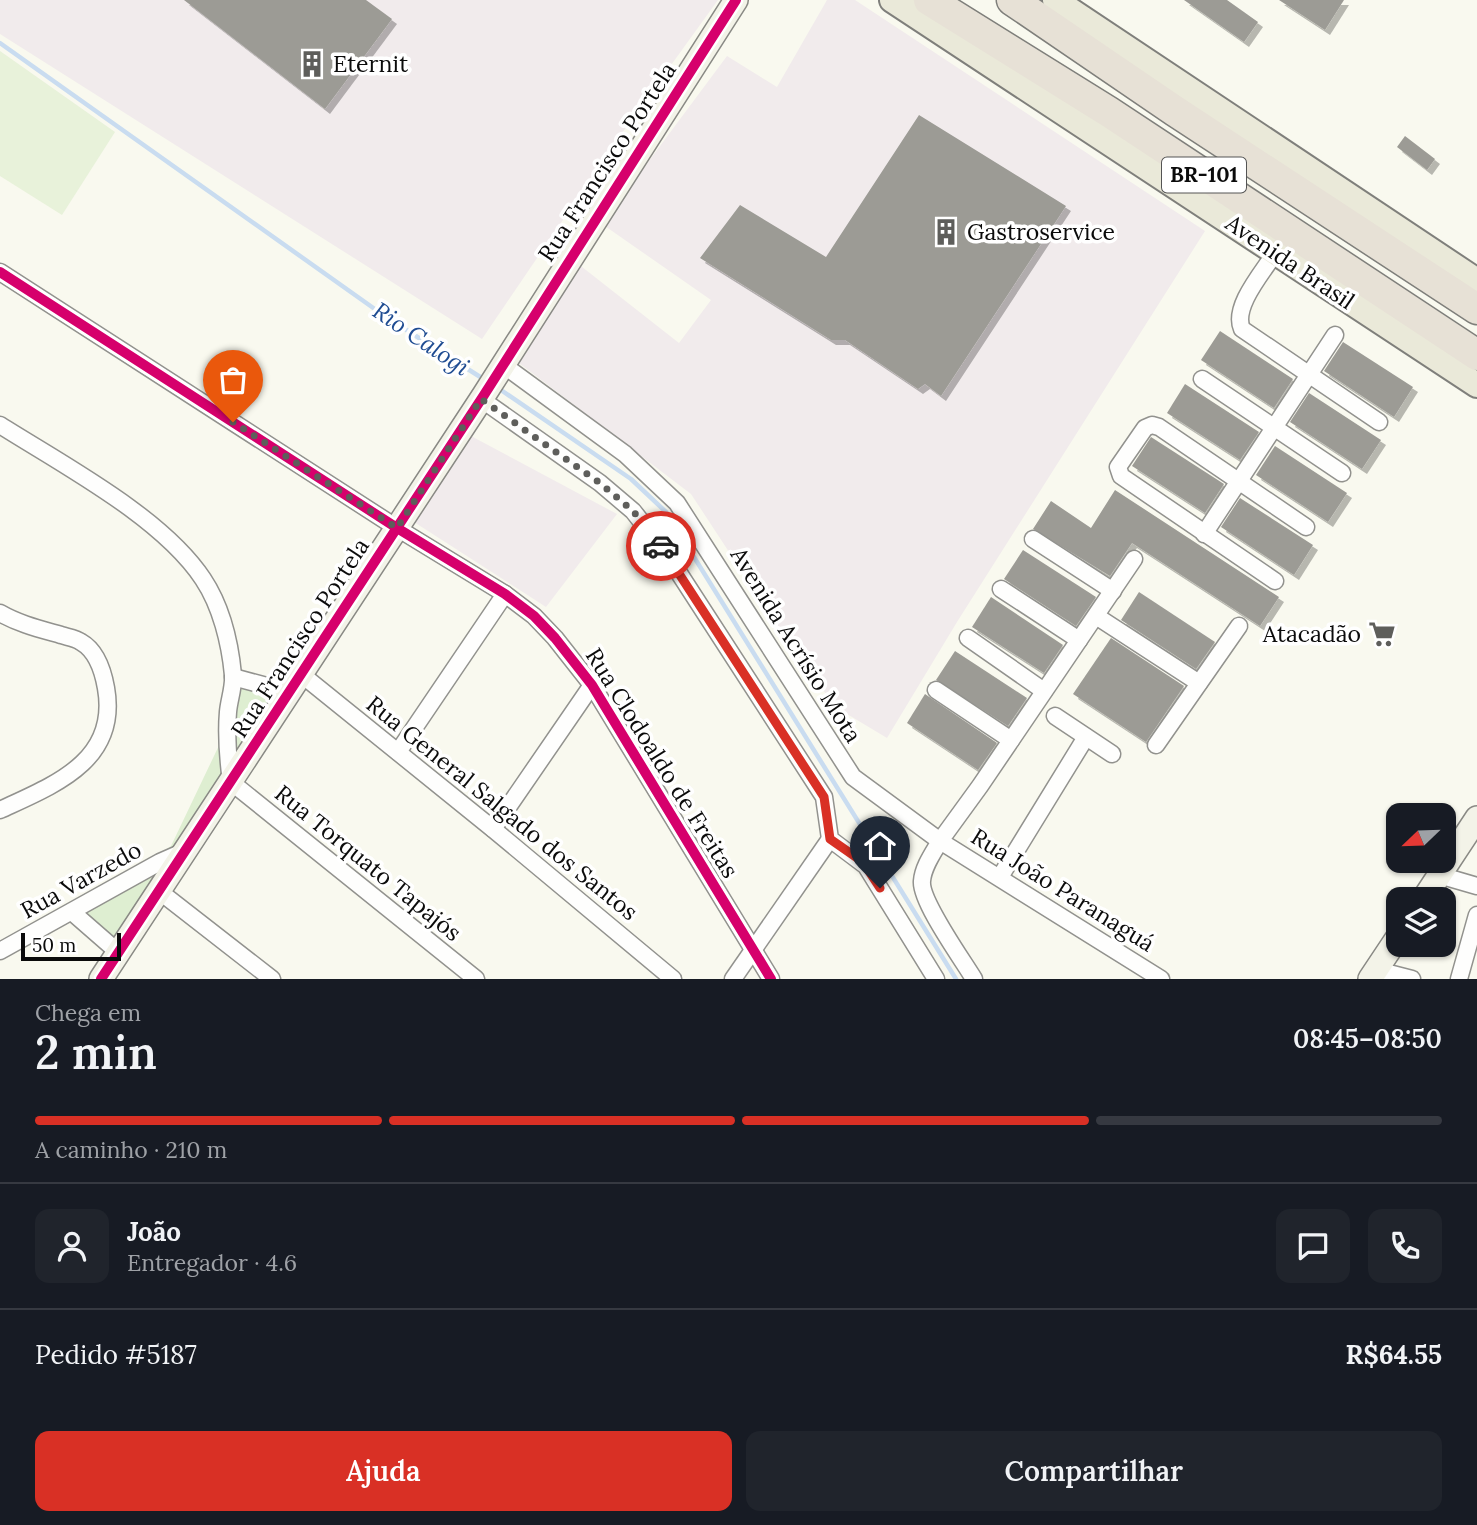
<!DOCTYPE html>
<html lang="pt">
<meta charset="utf-8">
<style>
body{margin:0;font-family:Lora,serif;background:#20242c;color:#f1f3f6;height:100vh;display:flex;flex-direction:column;font-size:26px;white-space:nowrap}
*{box-sizing:border-box;margin:0}
p{font-size:23px;color:#9ea1a6}
.icon{flex:none;width:38px;height:38px;fill:none;stroke:currentColor;stroke-width:2;stroke-linecap:round;stroke-linejoin:round}
.map{position:relative;height:979px;overflow:hidden}
.drawer{display:flex;flex-direction:column;background:#171b24;flex:1}
.drawer>*{flex:none}
.needle{width:46px;rotate:247deg}
.fabs{position:absolute;left:1386px;top:803px;display:grid;gap:14px}
.fabs a{display:grid;place-items:center;width:70px;height:70px;border-radius:14px;background:#171b24;box-shadow:0 2px 5px #0004;font-size:35px}
.scale{position:absolute;left:21px;bottom:18px;width:100px;box-sizing:border-box;padding-left:7px;border:4px solid #0b0b0b;border-top:0;font-size:19px;line-height:24px;white-space:nowrap;color:#0b0b0b;-webkit-text-stroke:5px #fff;paint-order:stroke}
.pin{position:absolute;display:grid;place-items:center;width:60px;height:60px;color:#fff;margin:-72px -30px;border-radius:50% 50% 50% 0;rotate:-45deg;box-shadow:0 0 7px #0007}
.pin .icon{rotate:45deg}
.courier{position:absolute;display:grid;place-items:center;width:70px;height:70px;margin:-35px;border:5px solid #d93025;border-radius:50%;background:#fff;color:#222;box-shadow:0 2px 9px #0007}
.head em{font-style:normal;font-weight:600}
.head div{display:flex;flex-direction:column-reverse}
.head{display:flex;align-items:center;justify-content:space-between;height:119px;padding:0 35px}
h1{font-size:46px;font-weight:600;line-height:52px}
.bar{display:grid;grid-template-columns:repeat(4,1fr);gap:10px 7px;align-content:center;height:84px;padding:0 35px}
.bar i{height:9px;border-radius:5px;background:#363941}
.bar .selected{background:#d93025}
.bar p{grid-column:span 4}
.line{display:flex;align-items:center;gap:18px;padding:0 35px;border-top:2px solid #363941}
.line div{flex:1}
.round{display:grid;place-items:center;flex:none;width:74px;height:74px;border-radius:14px;background:#20242c}
.cta{display:flex;gap:14px;margin-top:auto;padding:14px 35px}
.cta a{flex:1;height:80px;border-radius:14px;background:#d93025;color:#fff;font-size:28px;font-weight:600;line-height:80px;text-align:center}
.cta a+a{background:#20242c;color:#f1f3f6}
.map>svg:first-child{display:block}
.industrial{fill:#f1ebec}
.green{fill:#deeed1}
.pitch{fill:#e8f2da}
.lines{fill:none;stroke-linecap:round;stroke-linejoin:round}
.stream{stroke:#c9dcf0;stroke-width:4.5}
.building{fill:#9c9b95;filter:url(#shadow)}
.street-casing{stroke:#92928e;stroke-width:19}
.secondary-casing{stroke:#898984;stroke-width:26}
.primary-casing{stroke:#7f7f7b;stroke-width:28}
.highway-casing{stroke:#7f7f7b;stroke-width:33}
.street{stroke:#fefefd;stroke-width:16}
.secondary{stroke:#f3f3e8;stroke-width:23}
.primary{stroke:#eae9d9;stroke-width:24}
.highway{stroke:#e7e1d6;stroke-width:30}
.cycleway-casing{stroke:#fff;stroke-width:15}
.cycleway{stroke:#d6006c;stroke-width:10}
.done{stroke:#5e5e5b;stroke-width:7;stroke-dasharray:0 12.6}
.route{stroke:#d93025;stroke-width:9}
.labels{text-anchor:middle;stroke-width:7;stroke-linejoin:round;paint-order:stroke}
.shield{fill:#fff;stroke:#545454;stroke-width:2}
.shield-label{font-size:21px;font-weight:bold;fill:#0b0b0b}
.poi-label{font-size:23px;fill:#0b0b0b;stroke:#fff;text-anchor:start}
.street-label{font-size:23px;fill:#0b0b0b;stroke:#fff}
.water-label{font-size:24px;font-style:italic;fill:#1f4c92;stroke:#fff}
</style>
<div class="map">
<svg width="1477" height="979" viewBox="0 0 1477 979">
<defs>
<filter id="shadow"><feDropShadow dx="5" dy="5" stdDeviation="0" flood-color="#0004"/></filter>
</defs>
<rect width="100%" height="100%" fill="#f9f9ef"/>
<g class="industrial">
<path d="M0,0H718L622,133L482,339L0,34Z"/>
<path d="M827,0H855L1205,231L957,622L887,738L847,714L798,666L792,638L779,628L691,494L515,360L577,263L679,343L711,300L602,224L727,56L777,87Z"/>
<path d="M471,436L617,514L546,607L414,522Z"/>
</g>
<path class="green" d="M235,680L279,695L120,950L74,913L171,846L235,712Z"/>
<path class="pitch" d="M0,51L115,132L62,215L0,176Z"/>
<g class="lines">
<g class="stream">
<path d="M0,43L386,317L485,380"/>
<path d="M498,388L631,479L666,512L956,979"/>
</g>
</g>
<g class="building">
<path d="M184,0H366L392,19L325,109Z"/>
<path d="M1184,0H1227L1258,22L1244,42Z"/>
<path d="M1279,0H1344L1325,30Z"/>
<path d="M919,115L1066,206L941,396L925,384L918,389L845,340H831L700,258L740,205L826,257Z"/>
<path d="M1405,136L1435,159L1427,170L1397,147Z"/>
<path d="M1220,331L1293,379L1274,408L1201,360Z"/>
<path d="M1343,342L1413,387L1394,417L1324,371Z"/>
<path d="M1185,384L1259,432L1240,460L1167,413Z"/>
<path d="M1309,393L1381,440L1362,469L1290,422Z"/>
<path d="M1151,437L1224,484L1205,513L1132,466Z"/>
<path d="M1275,446L1347,493L1328,522L1256,475Z"/>
<path d="M1115,490L1279,597L1260,626L1132,543L1110,576L1033,529L1051,501L1091,528Z"/>
<path d="M1240,498L1313,545L1294,575L1221,527Z"/>
<path d="M1023,550L1096,597L1076,626L1004,579Z"/>
<path d="M1139,592L1215,642L1196,669L1121,620Z"/>
<path d="M991,597L1063,645L1044,673L972,627Z"/>
<path d="M1111,638L1184,686L1146,742L1073,694Z"/>
<path d="M955,651L1027,698L1008,726L936,680Z"/>
<path d="M925,694L997,743L978,770L907,723Z"/>
</g>
<g class="lines">
<defs>
<g id="street">
<path d="M1275,253C1263,272 1232,307 1242,329L1379,422"/>
<path d="M0,272L397,528L505,594L534,616L555,638L592,685L771,979"/>
<path d="M502,364L625,454L677,503L853,777L940,841C933,853 923,867 922,881C920,901 962,959 974,979"/>
<path d="M1202,379L1342,473"/>
<path d="M481,399L600,483L633,511L666,553L824,797L830,839L866,866L936,979"/>
<path d="M0,425C63,465 162,517 203,579C221,606 230,643 233,675C234,687 229,700 228,712C226,735 228,759 231,782L476,979"/>
<path d="M1204,534L1335,335"/>
<path d="M1033,539L1113,591"/>
<path d="M1134,559L980,786L940,841L1161,979"/>
<path d="M1275,581L1121,476L1118,467L1145,428L1152,425L1159,427L1306,527"/>
<path d="M1001,589L1079,640"/>
<path d="M0,613C19,624 40,629 61,635C67,637 76,638 81,642C97,651 103,671 106,688C119,761 54,785 0,810"/>
<path d="M1096,616L1199,683"/>
<path d="M968,638L1044,691"/>
<path d="M301,674L493,829L673,979"/>
<path d="M233,677L289,692"/>
<path d="M936,690L1011,740"/>
<path d="M1055,716L1112,754"/>
<path d="M1156,745L1239,626"/>
<path d="M398,752L505,594"/>
<path d="M493,829L592,685"/>
<path d="M1439,875L1477,886"/>
<path d="M1000,877L1086,737"/>
<path d="M159,891L272,979"/>
<path d="M72,912L119,953"/>
<path d="M0,951L160,862L185,851"/>
<path d="M1377,970L1412,979"/>
<path d="M733,979L830,839"/>
<path d="M1459,979L1477,915"/>
</g>
<g id="secondary">
<path d="M1423,900L1477,818"/>
<path d="M101,979L484,395L736,0"/>
<path d="M1370,979L1398,937"/>
</g>
<g id="primary">
<path d="M892,0L1477,385"/>
<path d="M1055,0L1477,281"/>
</g>
<g id="highway">
<path d="M929,0L1109,112L1477,355"/>
<path d="M1012,0L1175,111L1477,309"/>
</g>
</defs>
<use href="#street" class="street-casing"/>
<use href="#secondary" class="secondary-casing"/>
<use href="#primary" class="primary-casing"/>
<use href="#highway" class="highway-casing"/>
<use href="#street" class="street"/>
<use href="#secondary" class="secondary"/>
<use href="#primary" class="primary"/>
<use href="#highway" class="highway"/>
<defs>
<g id="cycleway">
<path d="M0,272L397,528L505,594L534,616L555,638L592,685L771,979"/>
<path d="M101,979L484,395L736,0"/>
</g>
</defs>
<use href="#cycleway" class="cycleway-casing"/>
<use href="#cycleway" class="cycleway"/>
</g>
<g class="lines">
<path class="done" d="M233,422L397,528L481,399L600,483L633,511L661,546"/>
<path class="route" d="M661,546L824,797L830,839L863,862L880,888"/>
</g>
<defs>
<symbol id="building-bare" viewBox="-9 -9 18 18"><path d="M-4-6H4V6H1V3H-1V6H-4ZM-2.5-4.3h1.7v1.8h-1.7ZM.8-4.3h1.7v1.8H.8ZM-2.5-1h1.7V.8h-1.7ZM.8-1h1.7V.8H.8Z" fill="#5e5e5b" stroke="#fff" stroke-width="2.5" paint-order="stroke"/></symbol>
<symbol id="supermarket-bare" viewBox="-9 -9 18 18"><path d="M-6-5.5h2.5l.6 2H6L4.5 2H-2.5L-4.4-4H-6ZM-1.5 3.2a1.3 1.3 0 1 0 .1 0ZM3 3.2a1.3 1.3 0 1 0 .1 0Z" fill="#5e5e5b" stroke="#fff" stroke-width="2.5" paint-order="stroke"/></symbol>
</defs>
<g fill-rule="evenodd">
<use href="#building-bare" x="293" y="45" width="38" height="38"/>
<use href="#building-bare" x="927" y="213" width="38" height="38"/>
<use href="#supermarket-bare" x="1363" y="615" width="38" height="38"/>
</g>
<g class="labels">
<rect class="shield" x="1162" y="157.5" width="84" height="35" rx="5"/>
<g class="shield-label">
<text x="1204" y="182">BR-101</text>
</g>
<g class="poi-label">
<text x="333" y="72">Eternit</text>
<text x="967" y="240">Gastroservice</text>
<text x="1361" y="642" text-anchor="end">Atacadão</text>
</g>
<g class="street-label">
<text transform="translate(607 162) rotate(-57)" y="8">Rua Francisco Portela</text>
<text transform="translate(1290 262) rotate(34)" y="8">Avenida Brasil</text>
<text transform="translate(300 638) rotate(-57)" y="8">Rua Francisco Portela</text>
<text transform="translate(796 645) rotate(58)" y="8">Avenida Acrísio Mota</text>
<text transform="translate(662 763) rotate(58)" y="8">Rua Clodoaldo de Freitas</text>
<text transform="translate(502 808) rotate(39)" y="8">Rua General Salgado dos Santos</text>
<text transform="translate(368 863) rotate(39)" y="8">Rua Torquato Tapajós</text>
<text transform="translate(81 880) rotate(-29)" y="8">Rua Varzedo</text>
<text transform="translate(1063 890) rotate(32)" y="8">Rua João Paranaguá</text>
</g>
<g class="water-label">
<text transform="translate(421 339) rotate(34)" y="8">Rio Calogi</text>
</g>
</g>
</svg>
<div class="fabs">
<a><svg class="needle" viewBox="-14 -14 28 28"><path d="M0-13l5 13h-10z" fill="#e53935"/><path d="M0 13l5-13h-10z" fill="#9ea1a6"/></svg></a>
<a><svg class="icon" aria-label="layers" viewBox="0 0 24 24"><path d="M12 4l9 5-9 5-9-5zM3 14l9 5 9-5"/></svg></a>
</div>
<div class="scale">50 m</div>
<div class="pin" style="left:233px;top:422px;background:#ea580c"><svg class="icon" aria-label="bag" viewBox="0 0 24 24"><path d="M5 8h14l-1 12H6zM9 8a3 3 0 0 1 6 0"/></svg></div>
<div class="pin" style="left:880px;top:888px;background:#1f2937"><svg class="icon" aria-label="home" viewBox="0 0 24 24"><path d="M3 11l9-7 9 7M6 9v11h12V9"/></svg></div>
<div class="courier" style="left:661px;top:546px"><svg class="icon" aria-label="car" viewBox="0 0 24 24"><path d="M5 17H2v-5l4-1 3-4h7l3 4 3 1v5h-3M9 17h6M6 11h13"/><circle cx="7" cy="17" r="2"/><circle cx="17" cy="17" r="2"/></svg></div>
</div>
<section class="drawer">
<div class="head"><div><h1>2 min</h1><p>Chega em</p></div><em>08:45–08:50</em></div>
<div class="bar"><i class="selected"></i><i class="selected"></i><i class="selected"></i><i></i><p>A caminho · 210 m</p></div>
<div class="line" style="height:126px"><a class="round"><svg class="icon" aria-label="person" viewBox="0 0 24 24"><circle cx="12" cy="8" r="4"/><path d="M4 21q1-7 8-7t8 7"/></svg></a><div><b>João</b><p>Entregador · 4.6</p></div><a class="round"><svg class="icon" aria-label="chat" viewBox="0 0 24 24"><path d="M4 5h16v11H9l-5 4z"/></svg></a><a class="round"><svg class="icon" aria-label="phone" viewBox="0 0 24 24"><path d="M5 4h4l2 5-3 2q2 4 5 5l2-3 5 2v4C11 20 4 13 5 4z"/></svg></a></div>
<div class="line" style="height:91px"><div>Pedido #5187</div><b>R$64.55</b></div>
<div class="cta"><a>Ajuda</a><a>Compartilhar</a></div>
</section>
